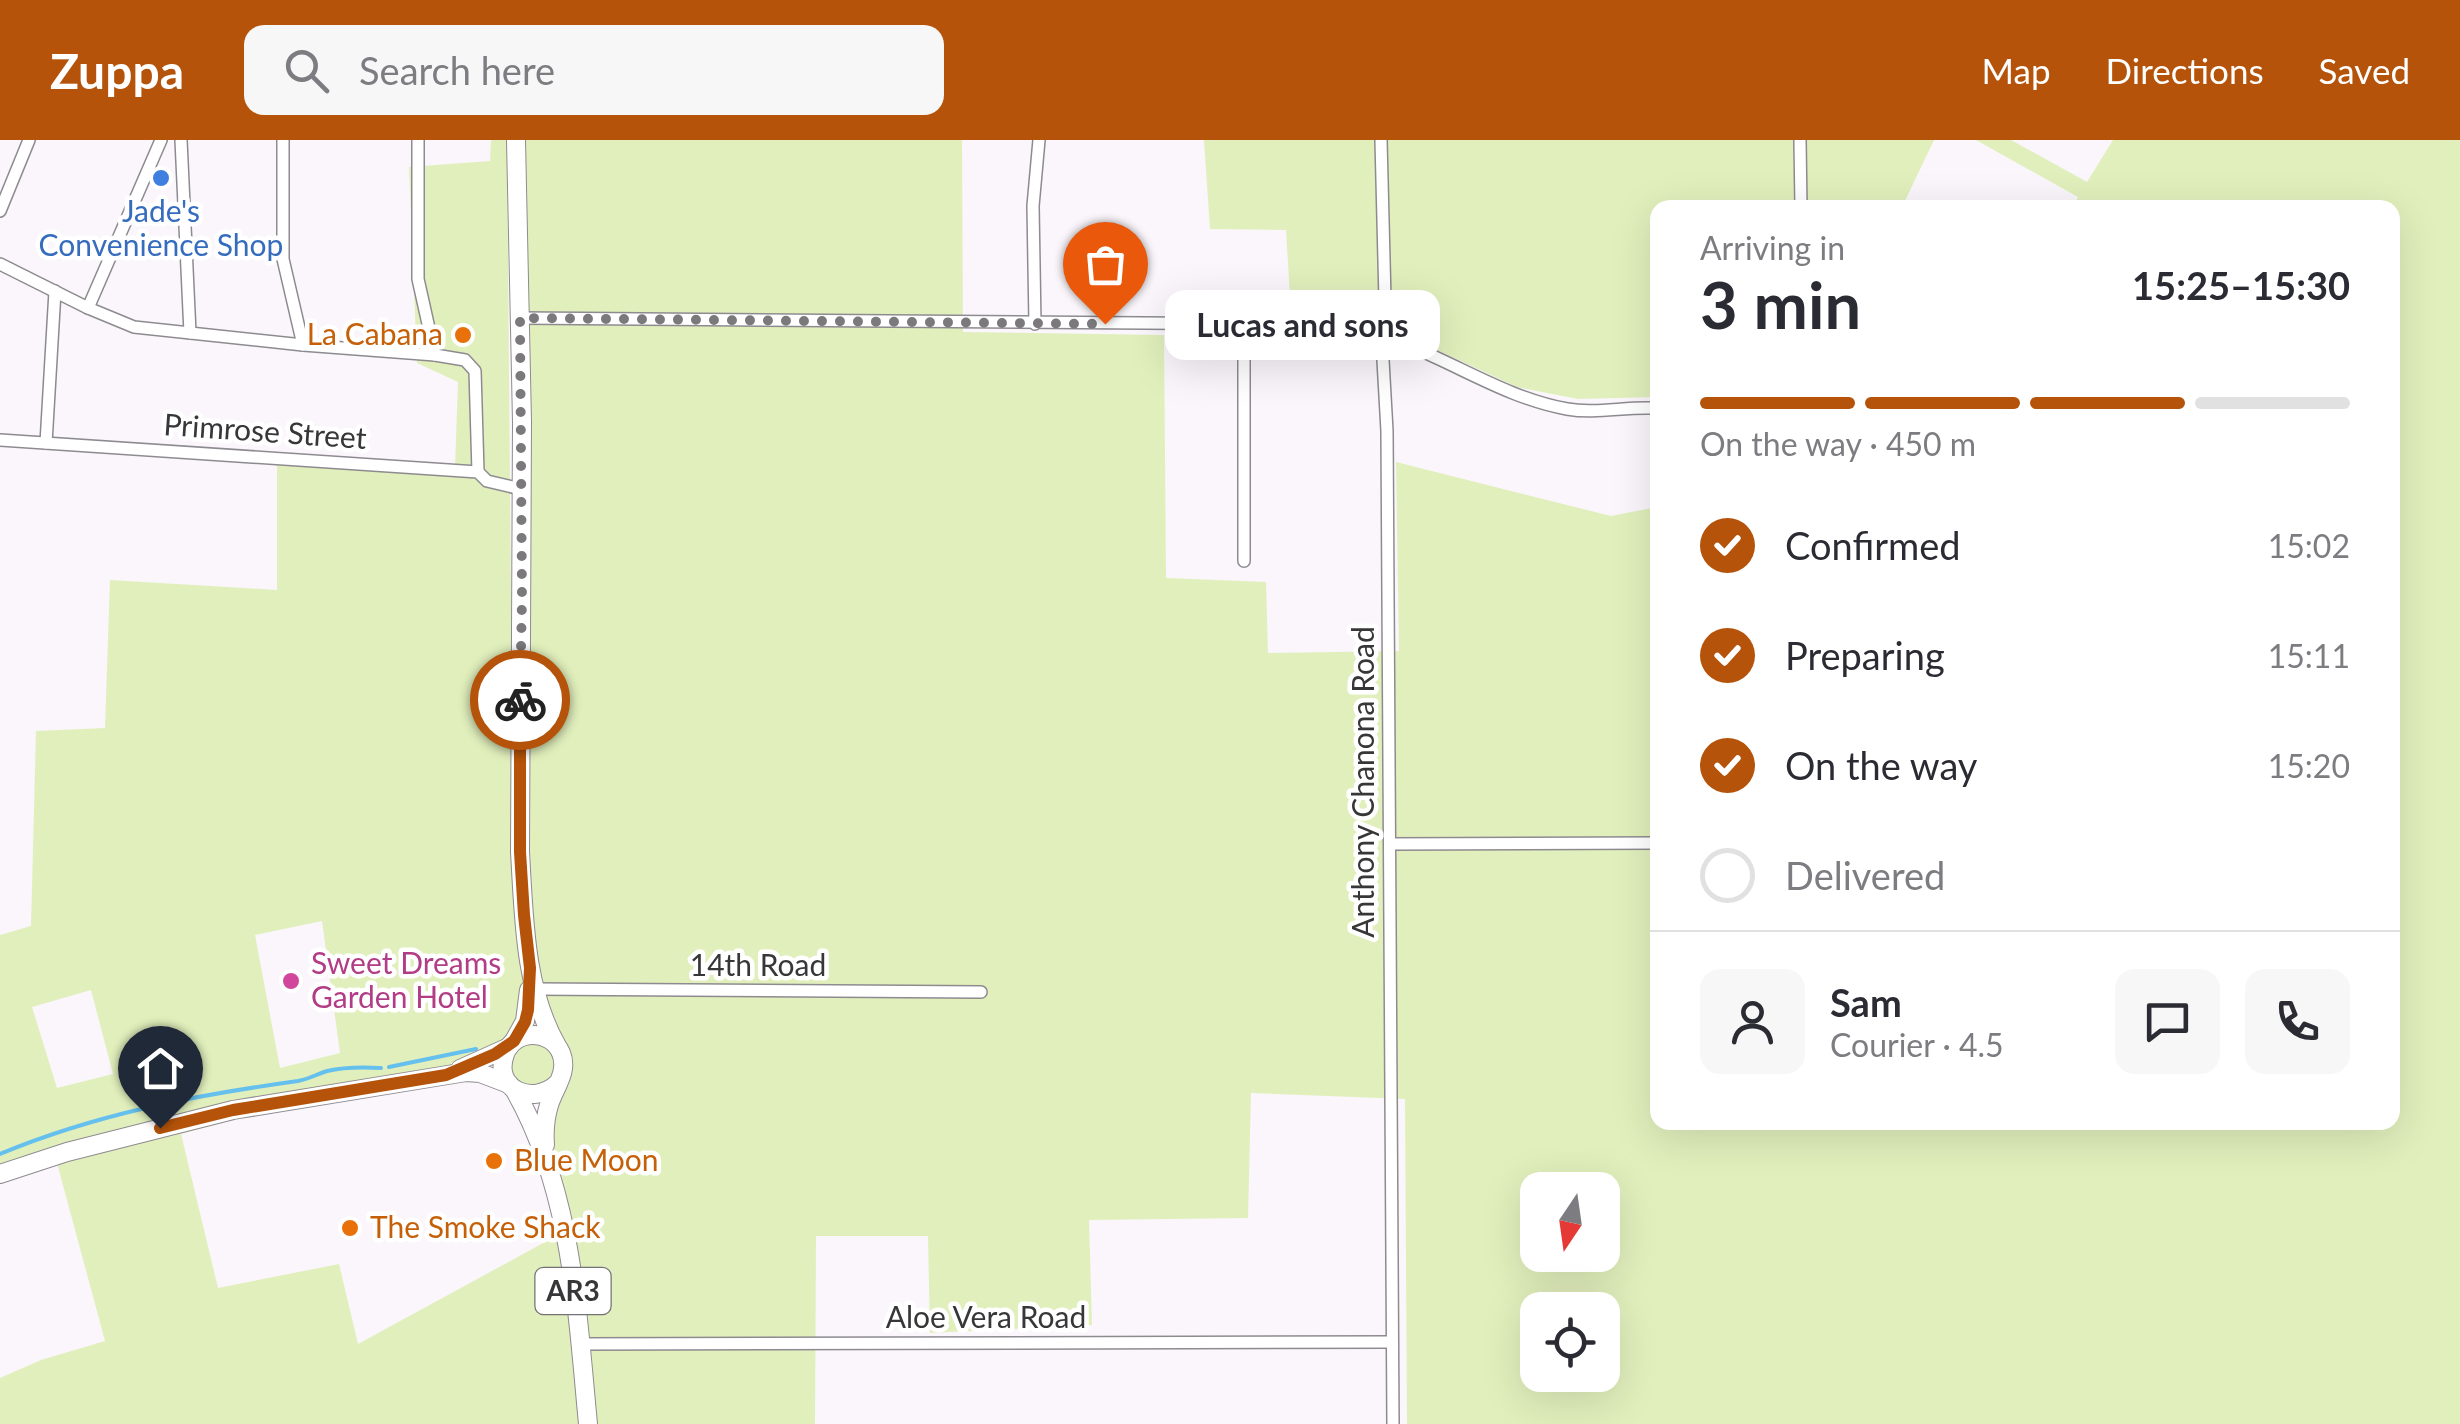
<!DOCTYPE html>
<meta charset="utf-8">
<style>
body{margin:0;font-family:Lato,sans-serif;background:#f7f7f7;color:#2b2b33;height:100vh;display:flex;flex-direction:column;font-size:38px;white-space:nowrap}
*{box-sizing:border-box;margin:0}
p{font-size:32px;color:#7c7c81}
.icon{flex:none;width:55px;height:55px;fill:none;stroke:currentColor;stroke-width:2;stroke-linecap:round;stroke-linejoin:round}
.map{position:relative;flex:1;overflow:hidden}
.drawer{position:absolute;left:1650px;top:60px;width:750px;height:930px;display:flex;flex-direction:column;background:#fff;border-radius:20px;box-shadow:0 10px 40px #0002}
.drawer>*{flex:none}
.needle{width:65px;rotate:193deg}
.tools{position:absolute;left:1520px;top:1032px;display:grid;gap:20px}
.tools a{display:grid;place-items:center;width:100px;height:100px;border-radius:20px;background:#fff;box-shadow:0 10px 40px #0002;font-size:50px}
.pin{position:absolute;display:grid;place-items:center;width:85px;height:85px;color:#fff;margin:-102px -42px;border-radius:50% 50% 50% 0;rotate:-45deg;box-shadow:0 0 10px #0007}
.pin .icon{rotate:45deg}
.courier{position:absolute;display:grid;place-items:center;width:100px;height:100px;margin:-50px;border:8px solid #b45309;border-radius:50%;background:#fff;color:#222;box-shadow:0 2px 12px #0007}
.bubble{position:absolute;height:70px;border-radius:20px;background:#fff;box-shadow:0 10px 40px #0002;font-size:32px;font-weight:700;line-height:70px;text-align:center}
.headline em{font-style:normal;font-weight:700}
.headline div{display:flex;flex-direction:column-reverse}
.headline{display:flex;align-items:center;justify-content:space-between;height:170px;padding:0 50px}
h1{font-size:65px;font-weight:700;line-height:75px}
.bar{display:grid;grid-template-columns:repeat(4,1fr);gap:15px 10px;align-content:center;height:120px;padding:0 50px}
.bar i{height:12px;border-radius:8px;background:#e1e1e2}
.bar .current{background:#b45309}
.bar p{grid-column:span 4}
.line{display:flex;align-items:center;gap:25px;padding:0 50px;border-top:2px solid #e1e1e2}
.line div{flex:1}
.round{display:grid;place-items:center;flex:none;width:105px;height:105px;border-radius:20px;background:#f7f7f7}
ol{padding:0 50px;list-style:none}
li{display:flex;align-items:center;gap:30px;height:110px}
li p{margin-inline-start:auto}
li .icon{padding:10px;border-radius:50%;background:#b45309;color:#fff;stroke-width:4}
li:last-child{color:#7c7c81}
li i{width:55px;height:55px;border:5px solid #e1e1e2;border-radius:50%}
header{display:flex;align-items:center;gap:60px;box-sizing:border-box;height:140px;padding:0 50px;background:#b45309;color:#fff}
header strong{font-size:48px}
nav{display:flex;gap:55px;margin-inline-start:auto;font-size:35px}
.search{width:700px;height:90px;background:#f7f7f7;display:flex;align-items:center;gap:25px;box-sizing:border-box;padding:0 35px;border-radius:20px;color:#7c7c81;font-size:38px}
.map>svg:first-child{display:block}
.green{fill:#e1efbc;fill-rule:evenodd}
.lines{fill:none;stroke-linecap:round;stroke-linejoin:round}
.stream{stroke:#66c0ee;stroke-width:4}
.minor-casing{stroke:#8e8b90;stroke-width:14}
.secondary-casing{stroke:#8e8b90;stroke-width:20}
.primary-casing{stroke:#8e8b90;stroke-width:20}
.minor{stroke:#fff;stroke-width:11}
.secondary{stroke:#fff;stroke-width:18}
.primary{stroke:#fff;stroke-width:18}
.done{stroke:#7b797c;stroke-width:10;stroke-dasharray:0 18}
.route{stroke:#b45309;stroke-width:12}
.shop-dot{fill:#3f7fe0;stroke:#fff;stroke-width:4}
.food-dot{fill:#e8710a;stroke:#fff;stroke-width:4}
.hotel-dot{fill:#d1479c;stroke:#fff;stroke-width:4}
.labels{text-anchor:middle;stroke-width:9;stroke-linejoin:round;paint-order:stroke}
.shield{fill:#fff;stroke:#737274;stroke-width:2.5}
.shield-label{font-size:28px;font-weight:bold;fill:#373638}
.shop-label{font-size:30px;fill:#366cbe;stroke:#fff}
.food-label{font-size:30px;fill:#c56008;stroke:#fff;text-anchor:start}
.street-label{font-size:30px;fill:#373638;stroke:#fff}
.hotel-label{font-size:30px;fill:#b23c85;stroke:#fff;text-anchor:start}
</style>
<header>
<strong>Zuppa</strong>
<div class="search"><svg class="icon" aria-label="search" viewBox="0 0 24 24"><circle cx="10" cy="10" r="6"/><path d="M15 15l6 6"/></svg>Search here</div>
<nav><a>Map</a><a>Directions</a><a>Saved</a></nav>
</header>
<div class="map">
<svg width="2460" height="1284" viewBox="0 0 2460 1284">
<rect width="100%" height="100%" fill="#faf6fb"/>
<g class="green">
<path d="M491,0H507L513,688L525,859C520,899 487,914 451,923L453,938L299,962L181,994L218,1148L339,1124L358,1204L558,1095L581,1284H0V1238L41,1220L105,1201L57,1023L0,1034V795L31,786L36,591L105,588L110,440L277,450V315L455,328L458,242L417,223L409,27L490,21ZM322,781L340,913L280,928L255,795ZM91,850L113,934L57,948L32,867Z"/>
<path d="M520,0H962L963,192L1164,195L1166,438L1266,442L1268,513L1399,511L1396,322L1611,376L1657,367L1658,982H2392V68L2073,67L2078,57L1976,0H2011L2087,42L2113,0H2460V1284H1407L1405,959L1251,953L1248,1078L1089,1080L1092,1185L930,1193L928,1096H816L815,1284H595L564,1053L551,995L559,957L569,945L573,924L567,905L551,883L545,868L530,775L527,686ZM1538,1050H1602V1115H1538ZM1538,1170H1602V1235H1538Z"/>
<path d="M1204,0H1934L1902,67L1658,68L1657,257L1578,259L1517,247L1398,192L1370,173H1291L1286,90L1210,89Z"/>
<circle cx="533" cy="925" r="22"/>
</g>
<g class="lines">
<g class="stream">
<path d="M389,927L476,909"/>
<path d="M0,1014C96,974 196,955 298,941C309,939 317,934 327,931C344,927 363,927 381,928"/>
</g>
<defs>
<g id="minor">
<path d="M181,0L190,193"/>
<path d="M283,0V119L303,205"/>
<path d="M418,0V139L435,215"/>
<path d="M1381,0L1385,160L1381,185L1387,291L1393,1284"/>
<path d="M1800,0L1801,68"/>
<path d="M0,71L29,0"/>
<path d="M0,124L88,168L134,187L303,205L435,215L465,220L475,231L478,332"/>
<path d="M88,168L161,0"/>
<path d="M520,178L1381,185"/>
<path d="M1035,184L1033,66L1039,0"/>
<path d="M1244,186V421"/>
<path d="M1381,196C1445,215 1500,257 1567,269C1595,274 1623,267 1651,268"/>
<path d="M0,300L478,332L487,341L521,349"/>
<path d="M46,303L55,151"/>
<path d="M1390,704L1658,703"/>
<path d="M535,849L981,852"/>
<path d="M580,1204L1392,1202"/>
</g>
<g id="secondary">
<path d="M460,929L509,907"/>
<path d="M0,1034L67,1012L233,970L466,932L480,933L509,944"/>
</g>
<g id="primary">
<path d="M516,0L522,282L520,712C524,777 524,848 557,906"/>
<path d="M514,901L525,881L529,850"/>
<path d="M514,949C572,1050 577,1170 588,1284"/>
<path d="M545,1005C544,991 545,978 549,965C554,948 569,932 561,913C551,889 514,889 505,914C492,949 533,967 558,943"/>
</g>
</defs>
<use href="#minor" class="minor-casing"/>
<use href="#secondary" class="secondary-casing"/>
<use href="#primary" class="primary-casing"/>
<use href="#minor" class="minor"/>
<use href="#secondary" class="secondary"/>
<use href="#primary" class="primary"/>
</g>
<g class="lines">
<path class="done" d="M520,560L522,458L520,178L1105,184"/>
<path class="route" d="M160,988L233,970L446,935L495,914L514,901L525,882L528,870L530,828L524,775L520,712V560"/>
</g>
<circle class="shop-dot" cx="161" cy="38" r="10"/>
<g class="food-dot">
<circle cx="463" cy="195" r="10"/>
<circle cx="494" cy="1021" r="10"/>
<circle cx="350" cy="1088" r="10"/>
</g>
<circle class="hotel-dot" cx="291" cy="841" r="10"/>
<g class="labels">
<rect class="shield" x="535.5" y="1128" width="75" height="46" rx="8"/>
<g class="shield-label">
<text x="573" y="1161">AR3</text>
</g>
<g class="shop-label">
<text x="161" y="82">Jade's<tspan x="161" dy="34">Convenience Shop</tspan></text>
</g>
<g class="food-label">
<text x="443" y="205" text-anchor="end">La Cabana</text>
<text x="514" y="1031">Blue Moon</text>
<text x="370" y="1098">The Smoke Shack</text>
</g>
<g class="street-label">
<text transform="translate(265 292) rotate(4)" y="10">Primrose Street</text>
<text transform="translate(1364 642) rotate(-90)" y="10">Anthony Chanona Road</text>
<text x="758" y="836">14th Road</text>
<text x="986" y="1188">Aloe Vera Road</text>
</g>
<g class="hotel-label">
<text x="311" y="834">Sweet Dreams<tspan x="311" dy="34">Garden Hotel</tspan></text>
</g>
</g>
</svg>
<div class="tools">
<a><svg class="needle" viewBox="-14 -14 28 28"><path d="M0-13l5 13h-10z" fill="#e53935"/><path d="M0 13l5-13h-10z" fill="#7c7c81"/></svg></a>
<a><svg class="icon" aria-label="locate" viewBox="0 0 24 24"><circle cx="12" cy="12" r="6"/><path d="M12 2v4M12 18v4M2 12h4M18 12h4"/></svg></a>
</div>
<div class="pin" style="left:1105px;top:184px;background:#ea580c"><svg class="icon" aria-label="bag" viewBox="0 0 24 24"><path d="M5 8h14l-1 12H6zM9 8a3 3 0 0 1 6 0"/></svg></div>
<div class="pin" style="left:160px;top:988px;background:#1f2937"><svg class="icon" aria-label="home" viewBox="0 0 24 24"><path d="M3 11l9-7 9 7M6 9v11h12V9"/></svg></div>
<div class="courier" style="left:520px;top:560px"><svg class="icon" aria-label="bike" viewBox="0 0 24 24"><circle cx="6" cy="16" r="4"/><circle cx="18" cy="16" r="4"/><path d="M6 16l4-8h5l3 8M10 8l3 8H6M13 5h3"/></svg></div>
<div class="bubble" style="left:1165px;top:150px;width:275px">Lucas and sons</div>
<section class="drawer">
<div class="headline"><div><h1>3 min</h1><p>Arriving in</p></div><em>15:25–15:30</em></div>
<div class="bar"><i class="current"></i><i class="current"></i><i class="current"></i><i></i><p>On the way · 450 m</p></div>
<ol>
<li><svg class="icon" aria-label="check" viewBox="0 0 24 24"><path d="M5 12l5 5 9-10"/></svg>Confirmed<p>15:02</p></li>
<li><svg class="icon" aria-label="check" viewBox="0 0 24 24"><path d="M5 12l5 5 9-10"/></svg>Preparing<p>15:11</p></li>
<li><svg class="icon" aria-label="check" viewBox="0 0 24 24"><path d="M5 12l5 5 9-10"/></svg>On the way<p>15:20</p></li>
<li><i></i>Delivered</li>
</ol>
<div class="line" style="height:180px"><a class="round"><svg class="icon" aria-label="person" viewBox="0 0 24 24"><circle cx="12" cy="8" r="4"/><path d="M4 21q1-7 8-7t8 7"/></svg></a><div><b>Sam</b><p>Courier · 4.5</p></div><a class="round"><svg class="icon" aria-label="chat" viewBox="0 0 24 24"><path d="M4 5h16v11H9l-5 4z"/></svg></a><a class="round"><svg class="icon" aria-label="phone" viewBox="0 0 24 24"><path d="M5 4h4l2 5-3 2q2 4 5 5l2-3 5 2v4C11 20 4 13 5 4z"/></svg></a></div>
</section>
</div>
